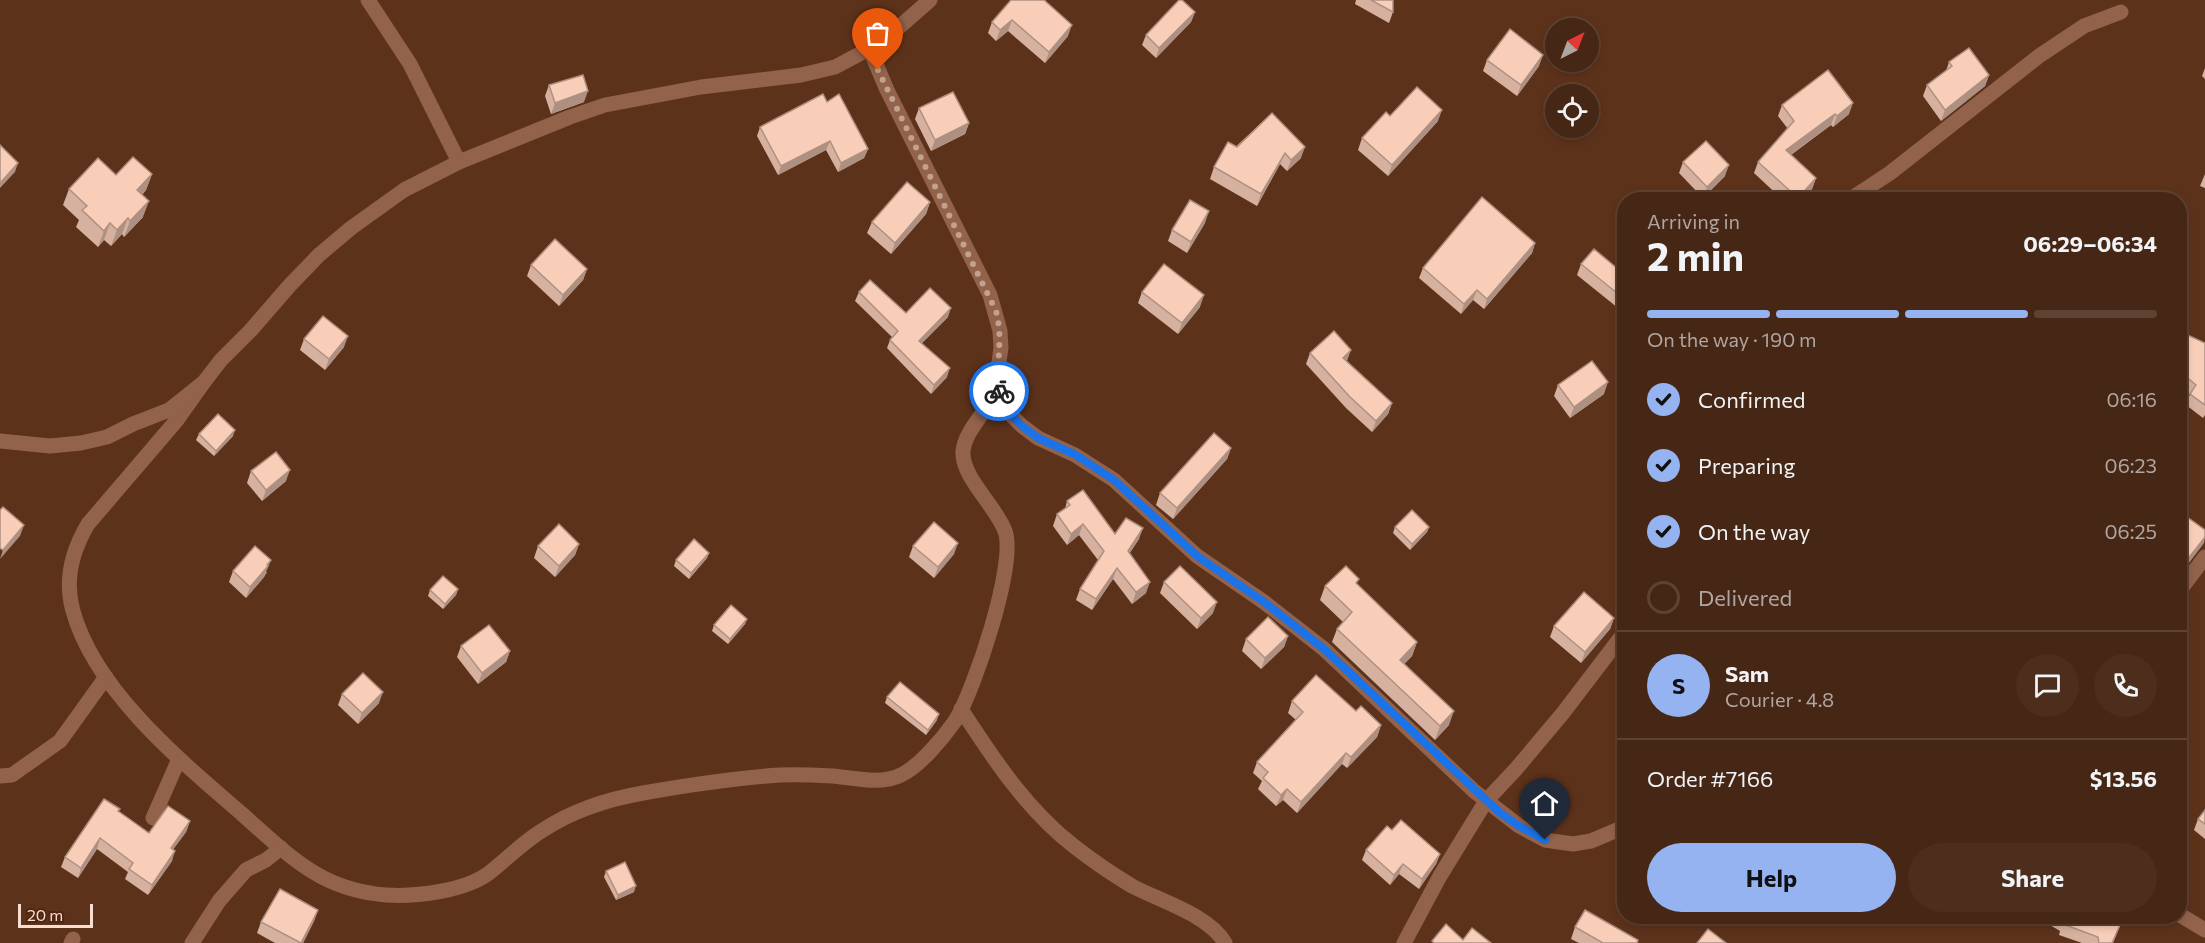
<!DOCTYPE html>
<meta charset="utf-8">
<style>
body{margin:0;font-family:Commissioner,sans-serif;background:#4d2e1d;color:#f1f3f6;height:100vh;display:flex;flex-direction:column;font-size:22px;white-space:nowrap}
*{box-sizing:border-box;margin:0}
p{font-size:20px;color:#b0a5a0}
.icon{flex:none;width:33px;height:33px;fill:none;stroke:currentColor;stroke-width:2;stroke-linecap:round;stroke-linejoin:round}
.map{position:relative;flex:1;overflow:hidden}
.panel{position:absolute;left:1617px;top:192px;width:570px;height:732px;display:flex;flex-direction:column;background:#462614;border-radius:24px;box-shadow:0 3px 9px #0003,0 0 0 2px #5e4334}
.panel>*{flex:none}
.needle{width:39px;rotate:42deg}
.fabs{position:absolute;left:1545px;top:18px;display:grid;gap:12px}
.fabs a{display:grid;place-items:center;width:54px;height:54px;border-radius:50%;background:#462614;box-shadow:0 3px 9px #0003,0 0 0 2px #5e4334;font-size:30px}
.scale{position:absolute;left:18px;bottom:15px;width:75px;box-sizing:border-box;padding-left:6px;border:3px solid #f9ddd0;border-top:0;font-size:16px;line-height:21px;white-space:nowrap;color:#f9ddd0;-webkit-text-stroke:4px #512710;paint-order:stroke}
.pin{position:absolute;display:grid;place-items:center;width:51px;height:51px;color:#fff;margin:-62px -26px;border-radius:50% 50% 50% 0;rotate:-45deg;box-shadow:0 0 6px #0007}
.pin .icon{rotate:45deg}
.courier{position:absolute;display:grid;place-items:center;width:60px;height:60px;margin:-30px;border:4px solid #1a73e8;border-radius:50%;background:#fff;color:#222;box-shadow:0 2px 8px #0007}
.headline em{font-style:normal;font-weight:700}
.headline div{display:flex;flex-direction:column-reverse}
.headline{display:flex;align-items:center;justify-content:space-between;height:102px;padding:0 30px}
h1{font-size:39px;font-weight:700;line-height:45px}
.bar{display:grid;grid-template-columns:repeat(4,1fr);gap:9px 6px;align-content:center;height:72px;padding:0 30px}
.bar i{height:8px;border-radius:4px;background:#5e4334}
.bar .on{background:#95b2f1}
.bar p{grid-column:span 4}
.line{display:flex;align-items:center;gap:15px;padding:0 30px;border-top:2px solid #5e4334}
.line div{flex:1}
.round{display:grid;place-items:center;flex:none;width:63px;height:63px;border-radius:32px;background:#4d2e1d}
ol{padding:0 30px;list-style:none}
li{display:flex;align-items:center;gap:18px;height:66px}
li p{margin-inline-start:auto}
li .icon{padding:6px;border-radius:50%;background:#95b2f1;color:#111;stroke-width:4}
li:last-child{color:#b0a5a0}
li i{width:33px;height:33px;border:3px solid #5e4334;border-radius:50%}
.cta{display:flex;gap:12px;margin-top:auto;padding:12px 30px}
.cta a{flex:1;height:69px;border-radius:36px;background:#95b2f1;color:#111;font-size:24px;font-weight:700;line-height:69px;text-align:center}
.cta a+a{background:#4d2e1d;color:#f1f3f6}
.map>svg:first-child{display:block}
.lines{fill:none;stroke-linecap:round;stroke-linejoin:round}
.street{stroke:#92624b;stroke-width:15}
.wall{fill:#d6b19f}
.shaded-wall{fill:#ae9082}
.building{fill:#f9ceb9;stroke:#ae9082;stroke-width:1.5}
.done{stroke:#c2a191;stroke-width:6;stroke-dasharray:0 10.8}
.route{stroke:#1a73e8;stroke-width:8}
</style>
<div class="map">
<svg width="2205" height="943" viewBox="0 0 2205 943">
<rect width="100%" height="100%" fill="#5d321b"/>
<g class="lines">
<g class="street">
<path d="M368,0L410,64L459,162"/>
<path d="M870,50L887,90L990,295L1000,331L1001,348L997,375L999,391L1012,416L1022,426L1038,438L1075,455L1114,480L1197,556L1264,602L1324,649L1474,791L1519,826L1545,840L1573,844L1591,841L1624,827"/>
<path d="M1849,200L1890,173L2039,56L2084,26L2121,12"/>
<path d="M204,382L177,420L88,524C72,551 64,580 73,611C95,691 182,762 242,814C267,836 291,860 320,876C340,887 363,893 386,895C416,897 465,891 489,873C507,859 523,842 543,830C572,811 609,799 643,793C688,785 734,778 780,775C797,774 815,775 833,776C855,778 881,785 901,775C920,766 943,738 955,721C974,691 1017,563 1005,531C996,506 961,477 963,451C965,433 980,419 988,404C993,394 995,386 997,375"/>
<path d="M0,441L50,446L81,443L107,437L133,424L169,410L204,382L221,360L251,330L290,285L319,255L351,228L404,190L459,162L570,117L605,105L701,87L801,75L835,67L882,42L930,0"/>
<path d="M2180,590L2205,557"/>
<path d="M961,709C994,760 1027,810 1075,847C1093,861 1112,874 1132,886C1160,901 1209,915 1225,943"/>
<path d="M0,776L12,775L60,741L106,677"/>
<path d="M153,818L179,759"/>
<path d="M2180,915L2205,930"/>
<path d="M71,943L73,939"/>
<path d="M192,943L219,901L246,870L266,860L281,848"/>
<path d="M1404,943L1440,876L1486,801L1516,769L1563,713L1624,633"/>
</g>
</g>
<g class="wall">
<path d="M1011,0H1046L1045,1L1068,36L1045,63L1008,31L996,41L988,33L992,22Z"/>
<path d="M1356,0H1393V12L1389,23L1355,4Z"/>
<path d="M1195,12L1191,22L1156,58L1142,45L1146,35Z"/>
<path d="M1487,60L1539,66L1517,96L1483,71Z"/>
<path d="M1949,62L1989,75L1985,86L1941,121L1923,96L1927,85L1946,71Z"/>
<path d="M2205,68V79L2202,76Z"/>
<path d="M549,85L584,102L551,114L545,96Z"/>
<path d="M827,102L868,149L864,158L838,172L826,150L778,175L757,136L760,127Z"/>
<path d="M1782,105L1849,114L1833,127L1831,125L1791,155L1816,178L1812,189L1803,200H1783L1754,173L1758,162L1788,129L1778,116Z"/>
<path d="M919,108L969,123L965,134L931,151L915,119Z"/>
<path d="M1272,113L1301,158L1287,171L1280,164L1257,206L1210,179L1214,167Z"/>
<path d="M1390,116L1438,121L1388,176L1358,150L1362,138Z"/>
<path d="M1683,162L1725,176L1703,198L1679,173Z"/>
<path d="M152,174L146,190L142,195L143,217L124,237L122,234L111,246L104,240L98,247L76,227L79,220L63,205L69,189L116,175Z"/>
<path d="M2205,174V188L2200,186Z"/>
<path d="M930,202L926,214L891,254L867,233L872,222Z"/>
<path d="M1205,223L1187,253L1168,241L1172,230Z"/>
<path d="M1535,243L1532,253L1484,309L1473,300L1461,314L1419,278L1423,268Z"/>
<path d="M1594,249L1624,300L1618,308L1577,275L1581,264Z"/>
<path d="M531,265L587,269L583,280L559,306L527,276Z"/>
<path d="M859,292L906,313L948,317L921,344L947,377L931,394L887,348L890,340L892,337L855,301Z"/>
<path d="M1142,292L1200,307L1178,334L1138,303Z"/>
<path d="M2180,337L2205,343V415L2203,418L2186,405L2190,394L2180,386Z"/>
<path d="M304,339L344,347L325,370L300,350Z"/>
<path d="M1310,353L1347,361L1392,403L1388,414L1372,432L1346,408L1306,364Z"/>
<path d="M1558,385L1604,394L1570,418L1554,396Z"/>
<path d="M199,434L233,436L214,456L196,440Z"/>
<path d="M1231,448L1227,459L1173,519L1156,505L1160,493Z"/>
<path d="M251,471L286,481L262,501L247,483Z"/>
<path d="M1067,501L1115,534L1139,539L1129,554L1146,593L1132,604L1113,579L1092,610L1076,600L1080,589L1098,560L1079,535L1067,545L1053,526L1057,514L1065,509Z"/>
<path d="M1395,527H1429L1427,532L1410,550L1393,533Z"/>
<path d="M579,544L575,555L555,577L534,558L538,546Z"/>
<path d="M913,546L954,554L934,578L909,557Z"/>
<path d="M709,553L707,558L689,579L674,566L676,560Z"/>
<path d="M233,571L267,572L264,577L246,598L229,582Z"/>
<path d="M1164,582L1213,613L1197,629L1160,593Z"/>
<path d="M1357,585L1417,642L1412,656L1404,664L1449,725L1435,740L1332,642L1337,629L1343,622L1320,600L1325,586Z"/>
<path d="M458,589L456,595L443,609L428,596L430,590Z"/>
<path d="M1614,618L1610,629L1581,663L1550,637L1554,626Z"/>
<path d="M747,619L745,624L728,644L712,631L714,625Z"/>
<path d="M1288,636L1284,647L1261,669L1242,651L1246,639Z"/>
<path d="M461,646L510,651L506,662L478,684L457,657Z"/>
<path d="M342,694L379,703L358,724L338,705Z"/>
<path d="M887,697L937,720L926,735L885,703Z"/>
<path d="M1292,701L1356,711L1381,725L1377,737L1347,768L1342,764L1297,813L1283,800L1276,806L1258,789L1262,781L1253,773L1257,762L1296,720L1288,713Z"/>
<path d="M2205,810V839L2194,830L2198,819Z"/>
<path d="M119,812L149,833L190,821L186,832L173,849L172,861L148,895L125,879L128,872L97,849L78,878L61,867L65,857Z"/>
<path d="M1392,830L1440,854L1436,864L1419,889L1399,874L1390,885L1362,860L1366,850Z"/>
<path d="M606,871L634,892L616,900L604,877Z"/>
<path d="M318,910L314,921L303,943H275L257,933L261,922Z"/>
<path d="M2035,916H2124L2113,943H2082L2059,935L2060,931Z"/>
<path d="M1575,927L1637,943H1579L1571,939Z"/>
</g>
<g class="shaded-wall">
<path d="M1195,12L1191,22L1156,58L1159,48Z"/>
<path d="M1012,20L1008,31L996,41L1000,30Z"/>
<path d="M1072,25L1068,36L1045,63L1049,52Z"/>
<path d="M1543,55L1539,66L1517,96L1521,85Z"/>
<path d="M1989,75L1985,86L1941,121L1945,110Z"/>
<path d="M588,91L584,102L551,114L555,103Z"/>
<path d="M1853,103L1849,114L1833,127L1837,116Z"/>
<path d="M1442,110L1438,121L1388,176L1392,165Z"/>
<path d="M1835,114L1831,125L1782,161L1786,150Z"/>
<path d="M969,123L965,134L931,151L935,140Z"/>
<path d="M830,141L826,150L778,175L781,166Z"/>
<path d="M1305,147L1301,158L1287,171L1291,160Z"/>
<path d="M868,149L864,158L838,172L841,163Z"/>
<path d="M1285,153L1280,164L1257,206L1261,194Z"/>
<path d="M18,163L15,172L0,188V183Z"/>
<path d="M1729,165L1725,176L1703,198L1707,187Z"/>
<path d="M152,174L146,190L131,206L137,190Z"/>
<path d="M1816,178L1812,189L1803,200H1797Z"/>
<path d="M149,201L143,217L124,237L130,221Z"/>
<path d="M930,202L926,214L891,254L895,243Z"/>
<path d="M1209,211L1205,223L1187,253L1191,242Z"/>
<path d="M128,218L122,234L111,246L117,230Z"/>
<path d="M110,223L104,240L98,247L104,231Z"/>
<path d="M1535,243L1532,253L1484,309L1487,299Z"/>
<path d="M587,269L583,280L559,306L563,295Z"/>
<path d="M1477,290L1473,300L1461,314L1464,304Z"/>
<path d="M1624,294V300L1618,308L1622,297Z"/>
<path d="M1204,295L1200,307L1178,334L1182,323Z"/>
<path d="M951,308L948,317L915,350L919,341Z"/>
<path d="M348,336L344,347L325,370L329,359Z"/>
<path d="M1351,350L1347,361L1343,358Z"/>
<path d="M950,368L947,377L931,394L934,385Z"/>
<path d="M1608,382L1604,394L1570,418L1574,407Z"/>
<path d="M1392,403L1388,414L1372,432L1376,421Z"/>
<path d="M235,430L233,436L214,456L216,451Z"/>
<path d="M1231,448L1227,459L1173,519L1177,508Z"/>
<path d="M290,470L286,481L262,501L266,490Z"/>
<path d="M1083,524L1079,535L1067,545L1071,534Z"/>
<path d="M24,525L20,536L0,559L3,550Z"/>
<path d="M1429,527L1427,532L1410,550L1412,544Z"/>
<path d="M1143,528L1139,539L1124,562L1128,551Z"/>
<path d="M2205,537L2204,543L2180,575V569Z"/>
<path d="M958,543L954,554L934,578L938,567Z"/>
<path d="M579,544L575,555L555,577L559,566Z"/>
<path d="M709,553L707,558L689,579L691,573Z"/>
<path d="M271,560L264,577L246,598L250,587Z"/>
<path d="M1117,568L1113,579L1092,610L1096,599Z"/>
<path d="M1150,582L1146,593L1132,604L1136,592Z"/>
<path d="M458,589L456,595L443,609L445,604Z"/>
<path d="M1217,602L1213,613L1197,629L1201,618Z"/>
<path d="M1614,618L1610,629L1581,663L1585,652Z"/>
<path d="M747,619L745,624L728,644L730,639Z"/>
<path d="M1288,636L1284,647L1261,669L1265,658Z"/>
<path d="M1417,642L1412,656L1395,674L1400,660Z"/>
<path d="M510,651L506,662L478,684L482,673Z"/>
<path d="M383,692L379,703L358,724L362,713Z"/>
<path d="M1454,711L1449,725L1435,740L1440,726Z"/>
<path d="M939,714L937,720L926,735L928,730Z"/>
<path d="M1381,725L1377,737L1347,768L1351,757Z"/>
<path d="M1346,753L1342,764L1297,813L1301,802Z"/>
<path d="M1287,789L1283,800L1276,806L1281,795Z"/>
<path d="M190,821L186,832L167,858L171,848Z"/>
<path d="M100,838L97,849L78,878L81,868Z"/>
<path d="M175,851L172,861L148,895L152,885Z"/>
<path d="M1440,854L1436,864L1419,889L1422,879Z"/>
<path d="M1403,864L1399,874L1390,885L1394,875Z"/>
<path d="M636,886L634,892L616,900L618,895Z"/>
<path d="M318,910L314,921L303,943H301Z"/>
</g>
<g class="building">
<path d="M1011,0H1044L1072,25L1049,52L1012,20L1000,30L992,22Z"/>
<path d="M1179,0H1182L1195,12L1159,48L1146,35Z"/>
<path d="M1371,0H1393V12Z"/>
<path d="M1510,29L1543,55L1521,85L1487,60Z"/>
<path d="M1969,48L1989,75L1945,110L1927,85L1952,66L1949,62Z"/>
<path d="M1828,70L1853,103L1837,116L1835,114L1786,150L1816,178L1798,198L1758,162L1794,121L1782,105Z"/>
<path d="M583,75L588,91L555,103L549,85Z"/>
<path d="M1417,87L1442,110L1392,165L1362,138L1386,112L1390,116Z"/>
<path d="M953,92L969,123L935,140L919,108Z"/>
<path d="M823,94L827,102L839,94L868,149L841,163L830,141L781,166L760,127Z"/>
<path d="M1272,113L1305,147L1291,160L1285,153L1261,194L1214,167L1228,142L1237,147Z"/>
<path d="M1706,141L1729,165L1707,187L1683,162Z"/>
<path d="M0,145L18,163L0,183Z"/>
<path d="M133,157L152,174L137,190L149,201L130,221L128,218L117,230L110,223L104,231L82,210L87,206L69,189L98,158L116,175Z"/>
<path d="M907,182L930,202L895,243L872,222Z"/>
<path d="M1482,197L1535,243L1487,299L1477,290L1464,304L1423,268Z"/>
<path d="M1190,200L1209,211L1191,242L1172,230Z"/>
<path d="M555,239L587,269L563,295L531,265Z"/>
<path d="M1594,249L1624,274V294L1622,297L1581,264Z"/>
<path d="M1164,264L1204,295L1182,323L1142,292Z"/>
<path d="M870,280L906,313L930,288L951,308L919,341L950,368L934,385L890,340L898,331L859,292Z"/>
<path d="M323,316L348,336L329,359L304,339Z"/>
<path d="M1334,331L1351,350L1343,358L1392,403L1376,421L1350,397L1310,353Z"/>
<path d="M2183,333L2205,343V405L2190,394L2196,385L2180,372V337Z"/>
<path d="M1592,361L1608,382L1574,407L1558,385Z"/>
<path d="M218,414L235,430L216,451L199,434Z"/>
<path d="M1214,433L1231,448L1177,508L1160,493Z"/>
<path d="M276,452L290,470L266,490L251,471Z"/>
<path d="M1083,490L1115,534L1126,518L1143,528L1128,551L1150,582L1136,592L1117,568L1096,599L1080,589L1104,551L1083,524L1071,534L1057,514L1070,505L1067,501Z"/>
<path d="M3,507L24,525L3,550L0,548V510Z"/>
<path d="M1412,510L1429,527L1412,544L1395,527Z"/>
<path d="M2180,512L2205,530V537L2180,569Z"/>
<path d="M934,522L958,543L938,567L913,546Z"/>
<path d="M559,524L579,544L559,566L538,546Z"/>
<path d="M694,539L709,553L691,573L676,560Z"/>
<path d="M255,546L271,560L267,565L268,566L250,587L233,571Z"/>
<path d="M1180,566L1217,602L1201,618L1164,582Z"/>
<path d="M1346,566L1359,579L1356,583L1417,642L1400,660L1454,711L1440,726L1337,629L1352,612L1325,586Z"/>
<path d="M443,576L458,589L445,604L430,590Z"/>
<path d="M1584,592L1614,618L1585,652L1554,626Z"/>
<path d="M731,605L747,619L730,639L714,625Z"/>
<path d="M1268,617L1288,636L1265,658L1246,639Z"/>
<path d="M489,625L510,651L482,673L461,646Z"/>
<path d="M363,673L383,692L362,713L342,694Z"/>
<path d="M1316,675L1356,711L1361,706L1381,725L1351,757L1346,753L1301,802L1287,789L1281,795L1263,778L1268,772L1257,762L1303,712L1292,701Z"/>
<path d="M900,682L939,714L928,730L887,697Z"/>
<path d="M104,799L120,809L118,811L149,833L168,806L190,821L171,848L175,851L152,885L129,869L133,863L100,838L81,868L65,857Z"/>
<path d="M2205,810V824L2198,819Z"/>
<path d="M1401,820L1440,854L1422,879L1403,864L1394,875L1366,850L1387,826L1392,830Z"/>
<path d="M625,862L636,886L618,895L606,871Z"/>
<path d="M280,889L318,910L301,943L261,922Z"/>
<path d="M1585,910L1638,940L1637,943H1603L1575,927Z"/>
<path d="M2058,916H2124L2112,943H2099L2098,937L2063,924L2064,920Z"/>
<path d="M1446,924L1463,940L1472,928L1491,943H1434L1432,941Z"/>
<path d="M1708,929L1726,943H1697Z"/>
</g>
<g class="lines">
<path class="done" d="M878,70L996,311C1004,342 995,362 999,391"/>
<path class="route" d="M999,391L1012,416L1022,426L1038,438L1076,455L1114,480L1197,556L1264,602L1324,649L1499,812L1519,826L1545,840"/>
</g>
</svg>
<div class="fabs">
<a><svg class="needle" viewBox="-14 -14 28 28"><path d="M0-13l5 13h-10z" fill="#e53935"/><path d="M0 13l5-13h-10z" fill="#b0a5a0"/></svg></a>
<a><svg class="icon" aria-label="locate" viewBox="0 0 24 24"><circle cx="12" cy="12" r="6"/><path d="M12 2v4M12 18v4M2 12h4M18 12h4"/></svg></a>
</div>
<div class="scale">20 m</div>
<div class="pin" style="left:878px;top:70px;background:#ea580c"><svg class="icon" aria-label="bag" viewBox="0 0 24 24"><path d="M5 8h14l-1 12H6zM9 8a3 3 0 0 1 6 0"/></svg></div>
<div class="pin" style="left:1545px;top:840px;background:#1f2937"><svg class="icon" aria-label="home" viewBox="0 0 24 24"><path d="M3 11l9-7 9 7M6 9v11h12V9"/></svg></div>
<div class="courier" style="left:999px;top:391px"><svg class="icon" aria-label="bike" viewBox="0 0 24 24"><circle cx="6" cy="16" r="4"/><circle cx="18" cy="16" r="4"/><path d="M6 16l4-8h5l3 8M10 8l3 8H6M13 5h3"/></svg></div>
<section class="panel">
<div class="headline"><div><h1>2 min</h1><p>Arriving in</p></div><em>06:29–06:34</em></div>
<div class="bar"><i class="on"></i><i class="on"></i><i class="on"></i><i></i><p>On the way · 190 m</p></div>
<ol>
<li><svg class="icon" aria-label="check" viewBox="0 0 24 24"><path d="M5 12l5 5 9-10"/></svg>Confirmed<p>06:16</p></li>
<li><svg class="icon" aria-label="check" viewBox="0 0 24 24"><path d="M5 12l5 5 9-10"/></svg>Preparing<p>06:23</p></li>
<li><svg class="icon" aria-label="check" viewBox="0 0 24 24"><path d="M5 12l5 5 9-10"/></svg>On the way<p>06:25</p></li>
<li><i></i>Delivered</li>
</ol>
<div class="line" style="height:108px"><b class="round" style="background:#95b2f1;color:#111">S</b><div><b>Sam</b><p>Courier · 4.8</p></div><a class="round"><svg class="icon" aria-label="chat" viewBox="0 0 24 24"><path d="M4 5h16v11H9l-5 4z"/></svg></a><a class="round"><svg class="icon" aria-label="phone" viewBox="0 0 24 24"><path d="M5 4h4l2 5-3 2q2 4 5 5l2-3 5 2v4C11 20 4 13 5 4z"/></svg></a></div>
<div class="line" style="height:78px"><div>Order #7166</div><b>$13.56</b></div>
<div class="cta"><a>Help</a><a>Share</a></div>
</section>
</div>
